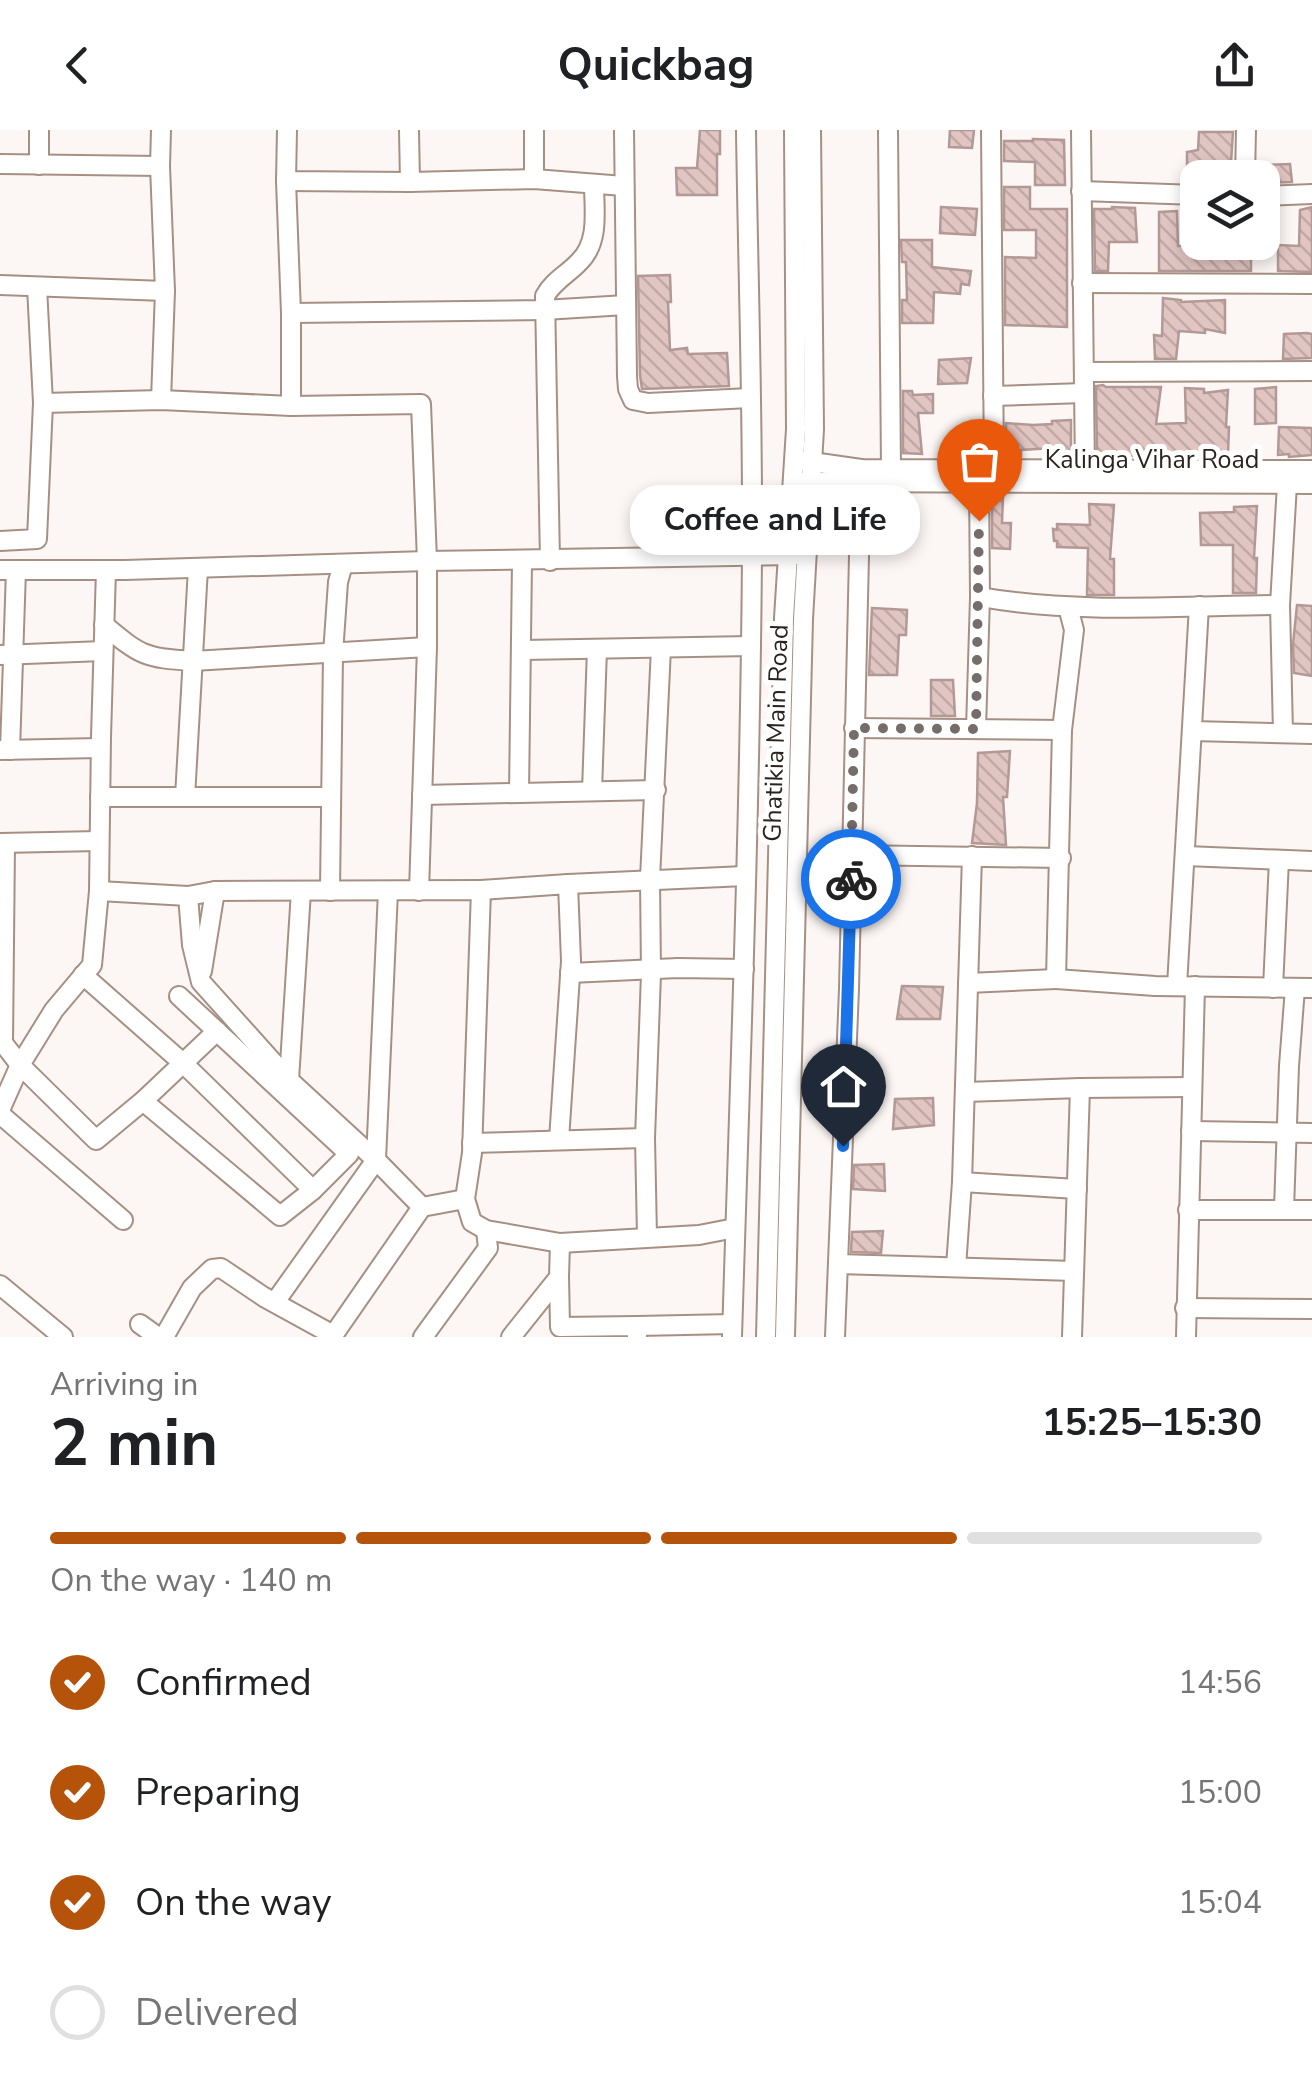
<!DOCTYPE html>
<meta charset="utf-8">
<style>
body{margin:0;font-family:"Nunito Sans",sans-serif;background:#f2f2f2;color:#202124;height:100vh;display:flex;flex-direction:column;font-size:38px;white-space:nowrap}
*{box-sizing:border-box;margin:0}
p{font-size:32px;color:#757577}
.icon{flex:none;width:55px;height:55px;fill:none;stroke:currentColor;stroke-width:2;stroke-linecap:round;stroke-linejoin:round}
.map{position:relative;height:1207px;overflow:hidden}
.drawer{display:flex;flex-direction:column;background:#fff;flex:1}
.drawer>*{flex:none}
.tools{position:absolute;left:1180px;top:30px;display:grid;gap:20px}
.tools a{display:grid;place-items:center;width:100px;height:100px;border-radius:20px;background:#fff;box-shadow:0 5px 15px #0003;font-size:50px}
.pin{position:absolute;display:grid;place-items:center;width:85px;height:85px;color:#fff;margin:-102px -42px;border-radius:50% 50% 50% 0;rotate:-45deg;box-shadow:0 0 10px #0007}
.pin .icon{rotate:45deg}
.courier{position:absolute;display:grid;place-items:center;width:100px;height:100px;margin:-50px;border:8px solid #1a73e8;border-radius:50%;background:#fff;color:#222;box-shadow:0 2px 12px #0007}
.bubble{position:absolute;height:70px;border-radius:30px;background:#fff;box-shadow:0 5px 15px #0003;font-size:32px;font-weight:700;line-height:70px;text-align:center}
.head em{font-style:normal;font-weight:700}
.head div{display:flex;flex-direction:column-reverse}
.head{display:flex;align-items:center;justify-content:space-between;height:170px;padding:0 50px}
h1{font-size:65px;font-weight:700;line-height:75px}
.bar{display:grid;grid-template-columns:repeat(4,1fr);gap:15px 10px;align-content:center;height:120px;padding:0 50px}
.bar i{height:12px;border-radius:8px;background:#e0e0e0}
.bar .on{background:#b45309}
.bar p{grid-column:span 4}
ol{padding:0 50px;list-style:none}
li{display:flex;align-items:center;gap:30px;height:110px}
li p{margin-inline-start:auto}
li .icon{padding:10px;border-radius:50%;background:#b45309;color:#fff;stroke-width:4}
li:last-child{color:#757577}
li i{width:55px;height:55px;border:5px solid #e0e0e0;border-radius:50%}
header{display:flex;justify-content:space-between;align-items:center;height:130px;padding:0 50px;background:#fff;font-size:45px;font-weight:700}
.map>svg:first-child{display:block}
.building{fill:url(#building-back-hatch);stroke:#b39996;stroke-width:2.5}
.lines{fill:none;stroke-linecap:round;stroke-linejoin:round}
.minor-casing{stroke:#a69084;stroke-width:22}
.minor{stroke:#fff;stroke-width:18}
.done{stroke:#746d69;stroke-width:10;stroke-dasharray:0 18}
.route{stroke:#1a73e8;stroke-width:12}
.labels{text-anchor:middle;stroke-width:10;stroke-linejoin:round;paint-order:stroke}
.street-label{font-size:25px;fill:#2b231e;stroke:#fff}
</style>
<header><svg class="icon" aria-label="back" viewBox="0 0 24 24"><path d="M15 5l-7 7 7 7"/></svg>Quickbag<svg class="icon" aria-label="share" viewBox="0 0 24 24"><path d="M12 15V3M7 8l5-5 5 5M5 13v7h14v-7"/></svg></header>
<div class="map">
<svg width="1312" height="1207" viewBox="0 0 1312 1207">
<defs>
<pattern id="building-back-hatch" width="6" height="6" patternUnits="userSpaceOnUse" patternTransform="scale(2.5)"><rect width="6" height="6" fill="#e1c5c2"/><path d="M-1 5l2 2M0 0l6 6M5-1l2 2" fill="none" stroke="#c1a9a6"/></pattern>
</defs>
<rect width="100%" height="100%" fill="#fcf7f5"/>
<g class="building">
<path d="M700,0H720V24H717V65H677L676,38H697Z"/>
<path d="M950,0H974L972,18L949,17Z"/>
<path d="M1199,2H1233L1230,48H1198V52L1187,50V22L1198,20Z"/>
<path d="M1033,9L1064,10L1065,55H1035V32L1004,31V11H1033Z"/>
<path d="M1290,34L1292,52L1262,53V48H1258L1259,35Z"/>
<path d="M1004,57H1030V79H1067V197L1005,195V127L1036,128V100H1004Z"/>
<path d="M941,77L977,79L975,105L940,103Z"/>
<path d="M1112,77L1135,78L1137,112H1109L1108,141H1095L1094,79H1112Z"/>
<path d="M1312,77V142L1278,141V115L1299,116L1300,80Z"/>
<path d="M1177,81L1178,116L1251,112V141H1159V82Z"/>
<path d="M901,110H932V137L971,141L969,155L961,154L960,164L934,162L933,193H902V170H907L906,132H902Z"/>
<path d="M670,145L671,172H668L670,220L687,218L688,224L727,223L729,256L642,259L640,245L638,146Z"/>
<path d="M1163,168L1181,170V172L1225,170V203L1205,199V203L1179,201L1176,229H1155L1154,205L1162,206Z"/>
<path d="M1307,203L1312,204V228L1283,229L1284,204Z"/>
<path d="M971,228L967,253L938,254L939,230Z"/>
<path d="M1103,255L1106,257H1161L1156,294L1186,293L1185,258L1204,259V263L1228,260L1226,297H1229L1228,324L1204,319V327L1158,322L1157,327L1134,320V326H1113L1097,322L1096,256Z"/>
<path d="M1276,257V293L1255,294V259Z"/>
<path d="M903,261H912L913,265L933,264V283H918L922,324L903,323Z"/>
<path d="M1071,290V322L1064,324L1054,321L1053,318L1021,320V326L1006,325V293L1033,295L1052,294V291Z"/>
<path d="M1279,297L1312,298V325L1289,327V324L1278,325Z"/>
<path d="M1003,366L1002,393H1011L1010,419L992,418V367Z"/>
<path d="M1089,374L1114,375L1110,429H1114V465H1087L1088,418L1057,417V411H1054L1053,399L1057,400V394L1090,395Z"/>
<path d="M1257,376L1254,428H1257L1256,463H1233V415H1201L1200,383L1234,382V377Z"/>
<path d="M1297,475L1312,476V546L1294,543L1293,514Z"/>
<path d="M872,478L907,480L906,505H899L897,545H869Z"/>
<path d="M931,550H953L955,586H931Z"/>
<path d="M1010,621L1007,667H1003L1006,715L972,713L977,673L978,623Z"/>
<path d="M902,856L943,857L940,889H897Z"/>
<path d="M933,968L934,995L893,999L895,969Z"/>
<path d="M884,1034L885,1061L853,1059L854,1035Z"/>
<path d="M883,1101L881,1123L851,1122L852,1102Z"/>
</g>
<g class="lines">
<defs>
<g id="minor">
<path d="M39,0V35"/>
<path d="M161,0L160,36L165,161"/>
<path d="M287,0L286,51L410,52"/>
<path d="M409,0L410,52L534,49L624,56"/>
<path d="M624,0L627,246L628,259L633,270L648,273L750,268"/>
<path d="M888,0L891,339"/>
<path d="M991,0L994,339"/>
<path d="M1081,0L1085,340"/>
<path d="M0,34L160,36"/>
<path d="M1245,48L1246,0"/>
<path d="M534,49V0"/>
<path d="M286,51L291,183V276"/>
<path d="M1081,61L1198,65"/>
<path d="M1262,66L1312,64"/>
<path d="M1082,153L1312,154"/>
<path d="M0,155L165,161L161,270"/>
<path d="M291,183L544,180L626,175"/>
<path d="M1084,242L1312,241"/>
<path d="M993,266L1084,263"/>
<path d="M43,273L161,270L291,276L421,274L427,431V517L419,761"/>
<path d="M805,331L861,339L1312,340"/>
<path d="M803,352L1312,354"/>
<path d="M979,353L980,467C1078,484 1180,476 1280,475"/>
<path d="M0,411L37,409L43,273L37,157"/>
<path d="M550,431L545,166C553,151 568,144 579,132C600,112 594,80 594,54"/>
<path d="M0,440H125L427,431L796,425"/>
<path d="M1068,477L1074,500L1062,600L1056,849L1155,856L1312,858"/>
<path d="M104,495C141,526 145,528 193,531L427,517"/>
<path d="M522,520L751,516"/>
<path d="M0,525L103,521"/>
<path d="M854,598L1062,600"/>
<path d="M976,599L980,467"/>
<path d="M1192,601L1312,604"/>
<path d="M1283,603L1280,475L1287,354"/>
<path d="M0,620L100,618"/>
<path d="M10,620L16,440"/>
<path d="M592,661L597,519"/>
<path d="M519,663L522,432"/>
<path d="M422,665L656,660"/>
<path d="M100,667H330"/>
<path d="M185,667L198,438"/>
<path d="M0,713L99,711"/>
<path d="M5,714L3,913L20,935L96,1010L143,971L280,1086L313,1060"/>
<path d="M852,725L1061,728"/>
<path d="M1186,726L1312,731"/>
<path d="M568,754L745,746"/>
<path d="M481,760L568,754L571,831L559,1010"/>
<path d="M99,761L188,766L215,761L481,760L472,1023L465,1069L472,1092L486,1100L560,1113L699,1105L735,1098"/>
<path d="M330,761L333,524L338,452L343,434"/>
<path d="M388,761L376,1030L422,1077"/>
<path d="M188,766L192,815L201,852L289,950L376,1030L275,1172"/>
<path d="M202,841L215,761"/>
<path d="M570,843L678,838L744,839"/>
<path d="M83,845L184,934L313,1060L349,1024L179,866"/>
<path d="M968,853L1056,849"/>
<path d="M1177,856L1199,476"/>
<path d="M1273,858L1279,730"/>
<path d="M289,950L301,761"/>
<path d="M1080,958L1192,957"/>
<path d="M965,962L1080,958L1072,1207"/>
<path d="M143,971L217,901"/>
<path d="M0,980L20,935L54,880L92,835L99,761L101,607L106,440"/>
<path d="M0,984L123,1090"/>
<path d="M1191,1001L1312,1003"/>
<path d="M472,1013L645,1008"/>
<path d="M962,1052L1077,1059"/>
<path d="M1284,1079L1289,936L1295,858"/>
<path d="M1188,1080H1312"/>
<path d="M647,1107L645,1008L651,844L650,749L661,518"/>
<path d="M838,1134L1074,1141"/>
<path d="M956,1137L962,1052L972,726"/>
<path d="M559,1147L560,1197L637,1196V1207"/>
<path d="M0,1155L63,1207"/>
<path d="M1185,1178L1312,1179"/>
<path d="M140,1194L158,1207"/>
<path d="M637,1196L732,1194"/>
<path d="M164,1207L192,1158L212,1139L221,1138L264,1167L333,1205"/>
<path d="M332,1207L422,1077L465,1069"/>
<path d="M423,1207L488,1118L486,1100"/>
<path d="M511,1207L559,1147L560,1113"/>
<path d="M732,1207C740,946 750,686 752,425C753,284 748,142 746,0"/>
<path d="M766,1207L784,488L796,299L794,0"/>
<path d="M785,1207L803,489L814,299L811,0"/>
<path d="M835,1207L849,859L861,339"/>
<path d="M1186,1207L1195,856"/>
</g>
</defs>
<use href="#minor" class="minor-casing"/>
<use href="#minor" class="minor"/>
</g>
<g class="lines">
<path class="done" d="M851,749L854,598L976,599L979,391"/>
<path class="route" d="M843,1016L851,749"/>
</g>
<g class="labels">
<g class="street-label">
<text x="1152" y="338">Kalinga Vihar Road</text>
<text transform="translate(775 603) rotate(-88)" y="9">Ghatikia Main Road</text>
</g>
</g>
</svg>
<div class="tools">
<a><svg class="icon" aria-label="layers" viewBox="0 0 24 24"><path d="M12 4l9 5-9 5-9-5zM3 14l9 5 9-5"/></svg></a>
</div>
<div class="pin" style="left:979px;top:391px;background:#ea580c"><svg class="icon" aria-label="bag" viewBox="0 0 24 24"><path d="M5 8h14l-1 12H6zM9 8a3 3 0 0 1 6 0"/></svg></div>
<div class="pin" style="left:843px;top:1016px;background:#1f2937"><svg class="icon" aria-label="home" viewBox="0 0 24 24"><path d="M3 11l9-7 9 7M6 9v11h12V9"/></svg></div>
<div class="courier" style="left:851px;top:749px"><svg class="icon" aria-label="bike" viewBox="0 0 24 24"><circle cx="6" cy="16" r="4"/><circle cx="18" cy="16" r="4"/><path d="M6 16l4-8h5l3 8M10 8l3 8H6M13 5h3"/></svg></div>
<div class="bubble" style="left:630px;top:355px;width:290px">Coffee and Life</div>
</div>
<section class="drawer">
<div class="head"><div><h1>2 min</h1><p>Arriving in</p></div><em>15:25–15:30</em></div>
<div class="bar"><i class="on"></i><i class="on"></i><i class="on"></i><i></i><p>On the way · 140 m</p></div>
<ol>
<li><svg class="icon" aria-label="check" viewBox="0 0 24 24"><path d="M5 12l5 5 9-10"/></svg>Confirmed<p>14:56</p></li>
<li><svg class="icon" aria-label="check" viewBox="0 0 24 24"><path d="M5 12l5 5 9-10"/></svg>Preparing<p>15:00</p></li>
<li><svg class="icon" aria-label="check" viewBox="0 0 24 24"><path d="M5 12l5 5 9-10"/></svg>On the way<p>15:04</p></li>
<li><i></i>Delivered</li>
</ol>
</section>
